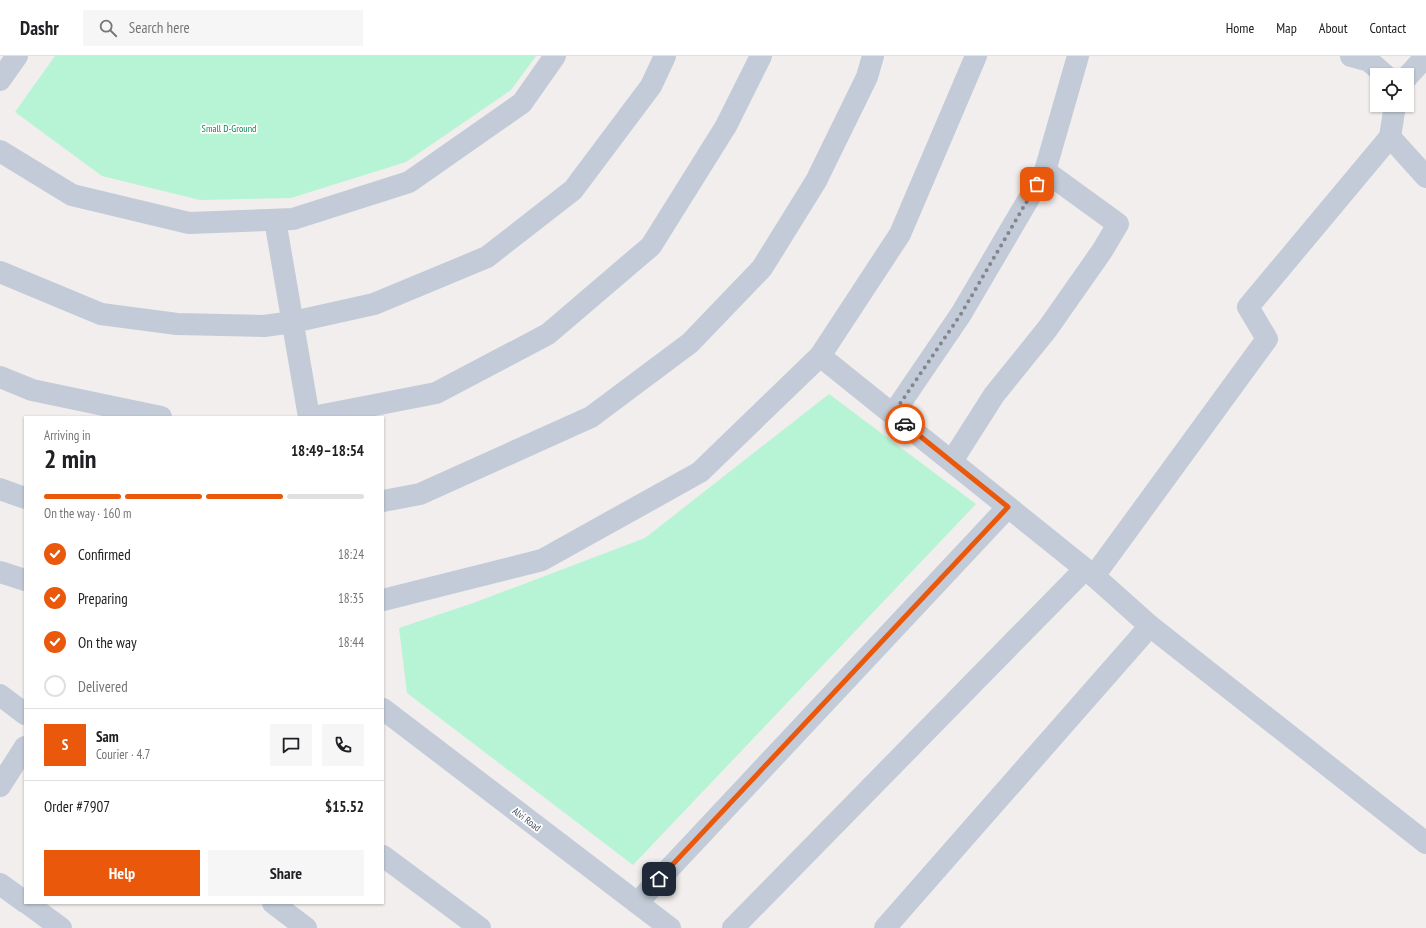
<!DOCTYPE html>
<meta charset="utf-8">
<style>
body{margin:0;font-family:"PT Sans Narrow",sans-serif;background:#f6f6f6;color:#202124;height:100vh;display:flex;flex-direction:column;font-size:15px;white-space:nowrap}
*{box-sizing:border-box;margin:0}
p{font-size:13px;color:#757577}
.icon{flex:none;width:22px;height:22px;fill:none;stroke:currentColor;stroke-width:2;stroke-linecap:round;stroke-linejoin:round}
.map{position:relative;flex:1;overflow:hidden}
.drawer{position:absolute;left:24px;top:360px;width:360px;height:488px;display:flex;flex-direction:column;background:#fff;border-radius:0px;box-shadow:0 1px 3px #0004}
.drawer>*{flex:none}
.controls{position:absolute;left:1370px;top:12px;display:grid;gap:8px}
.controls a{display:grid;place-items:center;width:44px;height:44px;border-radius:0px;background:#fff;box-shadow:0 1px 3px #0004;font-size:20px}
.pin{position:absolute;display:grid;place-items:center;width:34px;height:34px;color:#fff;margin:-17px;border-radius:8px;box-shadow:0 2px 6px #0006}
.courier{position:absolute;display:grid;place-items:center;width:40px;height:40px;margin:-20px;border:3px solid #ea580c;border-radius:50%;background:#fff;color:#222;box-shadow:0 1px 5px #0007}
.head em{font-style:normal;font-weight:700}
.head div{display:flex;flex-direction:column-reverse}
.head{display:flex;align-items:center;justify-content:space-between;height:68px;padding:0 20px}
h1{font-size:26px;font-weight:700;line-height:30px}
.bar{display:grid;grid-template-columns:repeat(4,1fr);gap:6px 4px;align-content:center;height:48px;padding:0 20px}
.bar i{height:5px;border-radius:3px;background:#e0e0e0}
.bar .on{background:#ea580c}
.bar p{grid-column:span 4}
.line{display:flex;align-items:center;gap:10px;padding:0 20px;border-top:1px solid #e0e0e0}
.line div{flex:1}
.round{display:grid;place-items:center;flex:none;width:42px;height:42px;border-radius:0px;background:#f6f6f6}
ol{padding:0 20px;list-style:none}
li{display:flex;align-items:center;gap:12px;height:44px}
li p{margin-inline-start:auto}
li .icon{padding:4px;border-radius:50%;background:#ea580c;color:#fff;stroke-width:4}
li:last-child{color:#757577}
li i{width:22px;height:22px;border:2px solid #e0e0e0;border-radius:50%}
.button{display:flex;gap:8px;margin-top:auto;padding:8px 20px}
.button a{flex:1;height:46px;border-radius:0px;background:#ea580c;color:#fff;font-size:16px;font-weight:700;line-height:46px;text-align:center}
.button a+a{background:#f6f6f6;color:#202124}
header{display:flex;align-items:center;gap:24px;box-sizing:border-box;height:56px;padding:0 20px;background:#fff;border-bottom:1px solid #e0e0e0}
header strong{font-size:19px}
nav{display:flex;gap:22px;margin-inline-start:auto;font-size:14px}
.search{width:280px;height:36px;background:#f6f6f6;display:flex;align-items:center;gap:10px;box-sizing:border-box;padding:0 14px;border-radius:0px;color:#757577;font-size:15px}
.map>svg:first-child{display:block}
.green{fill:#b6f4d5}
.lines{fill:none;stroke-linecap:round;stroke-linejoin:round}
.minor{stroke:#c2cbd7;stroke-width:22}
.done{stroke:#81868f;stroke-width:4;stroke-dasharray:0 7.2}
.route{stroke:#ea580c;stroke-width:5}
.labels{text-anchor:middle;stroke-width:3.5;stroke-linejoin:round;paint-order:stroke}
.park-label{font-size:10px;fill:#0c8658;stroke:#fff}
.street-label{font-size:10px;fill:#444e5d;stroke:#fff}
</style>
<header>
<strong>Dashr</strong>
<div class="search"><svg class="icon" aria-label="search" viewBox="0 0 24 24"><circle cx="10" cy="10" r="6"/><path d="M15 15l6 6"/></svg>Search here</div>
<nav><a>Home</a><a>Map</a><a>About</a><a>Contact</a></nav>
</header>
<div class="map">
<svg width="1426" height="872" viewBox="0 0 1426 872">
<rect width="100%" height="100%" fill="#f1eeed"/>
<g class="green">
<path d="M55,0H536L511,34L406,106L291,142L200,144L102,120L15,56Z"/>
<path d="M829,338L976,448L633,809L407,637L399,572L476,546L645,482Z"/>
</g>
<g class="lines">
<g class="minor">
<path d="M1351,0L1369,5L1385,19"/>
<path d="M1407,21L1426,0"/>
<path d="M0,24L17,0"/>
<path d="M1395,49L1390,81L1426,121"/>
<path d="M0,95L72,139L189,167L293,163L409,126L522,47L555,0"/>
<path d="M275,164L309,361"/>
<path d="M0,216L101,258L177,268L264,270L293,266L374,248L487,201L573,134L651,30L665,0"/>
<path d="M820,300L1094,520L1150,570L1426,787"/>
<path d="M0,321L32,334L161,361"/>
<path d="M893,358L961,258L1045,115L1078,0"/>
<path d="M313,361L436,337L548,278L651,190L726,70L761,0"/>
<path d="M952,405L994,339L1048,272L1102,195L1118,168L1045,115"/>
<path d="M0,433L25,442"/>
<path d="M383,445L420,438L591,361L690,287L762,212L816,125L867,21L873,0"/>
<path d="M0,516L25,524"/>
<path d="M1094,520L1267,283L1248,251L1390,81"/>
<path d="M383,544L542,504L700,416L820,300L900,178L976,0"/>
<path d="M0,639L25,658"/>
<path d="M383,653L670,872"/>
<path d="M0,730L25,691"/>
<path d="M383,800L480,872"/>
<path d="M0,828L25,846"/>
<path d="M27,847L61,872"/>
<path d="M273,847L306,872"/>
<path d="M637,847L1008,451"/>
<path d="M733,872L1085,513"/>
<path d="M885,872L1150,570"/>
</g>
</g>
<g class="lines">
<path class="done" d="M905,368L893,358L961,258L1037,128"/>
<path class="route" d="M659,823L1008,451L905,368"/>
</g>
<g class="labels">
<g class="park-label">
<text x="229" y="76">Small D-Ground</text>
</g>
<g class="street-label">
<text transform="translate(527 763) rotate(37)" y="4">Alvi Road</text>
</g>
</g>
</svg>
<div class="controls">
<a><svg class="icon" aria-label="locate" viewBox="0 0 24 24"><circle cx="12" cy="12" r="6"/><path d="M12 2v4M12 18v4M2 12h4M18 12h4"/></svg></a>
</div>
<div class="pin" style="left:1037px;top:128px;background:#ea580c"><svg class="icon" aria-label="bag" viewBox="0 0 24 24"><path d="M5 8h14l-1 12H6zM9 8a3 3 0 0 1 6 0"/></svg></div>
<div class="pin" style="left:659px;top:823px;background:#1f2937"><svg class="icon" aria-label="home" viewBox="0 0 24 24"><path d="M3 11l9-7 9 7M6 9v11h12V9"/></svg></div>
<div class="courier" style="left:905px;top:368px"><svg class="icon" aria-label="car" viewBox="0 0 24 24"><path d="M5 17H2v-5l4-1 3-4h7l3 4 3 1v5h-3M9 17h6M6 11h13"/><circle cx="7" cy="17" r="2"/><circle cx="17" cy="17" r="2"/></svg></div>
<section class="drawer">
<div class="head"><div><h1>2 min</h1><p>Arriving in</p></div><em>18:49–18:54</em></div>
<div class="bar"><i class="on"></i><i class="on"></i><i class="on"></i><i></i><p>On the way · 160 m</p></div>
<ol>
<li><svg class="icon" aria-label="check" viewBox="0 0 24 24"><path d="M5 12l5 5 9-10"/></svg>Confirmed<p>18:24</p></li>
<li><svg class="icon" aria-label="check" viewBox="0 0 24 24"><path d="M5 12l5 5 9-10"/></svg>Preparing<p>18:35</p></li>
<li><svg class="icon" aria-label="check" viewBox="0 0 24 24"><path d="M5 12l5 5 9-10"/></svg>On the way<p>18:44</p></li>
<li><i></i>Delivered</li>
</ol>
<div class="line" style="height:72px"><b class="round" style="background:#ea580c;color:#fff">S</b><div><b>Sam</b><p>Courier · 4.7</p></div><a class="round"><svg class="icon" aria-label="chat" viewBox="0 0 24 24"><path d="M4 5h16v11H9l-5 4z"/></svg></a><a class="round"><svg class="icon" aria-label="phone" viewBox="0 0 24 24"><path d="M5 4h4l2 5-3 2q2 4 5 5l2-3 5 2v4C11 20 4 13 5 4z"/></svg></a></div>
<div class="line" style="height:52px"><div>Order #7907</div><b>$15.52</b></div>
<div class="button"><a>Help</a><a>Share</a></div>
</section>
</div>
